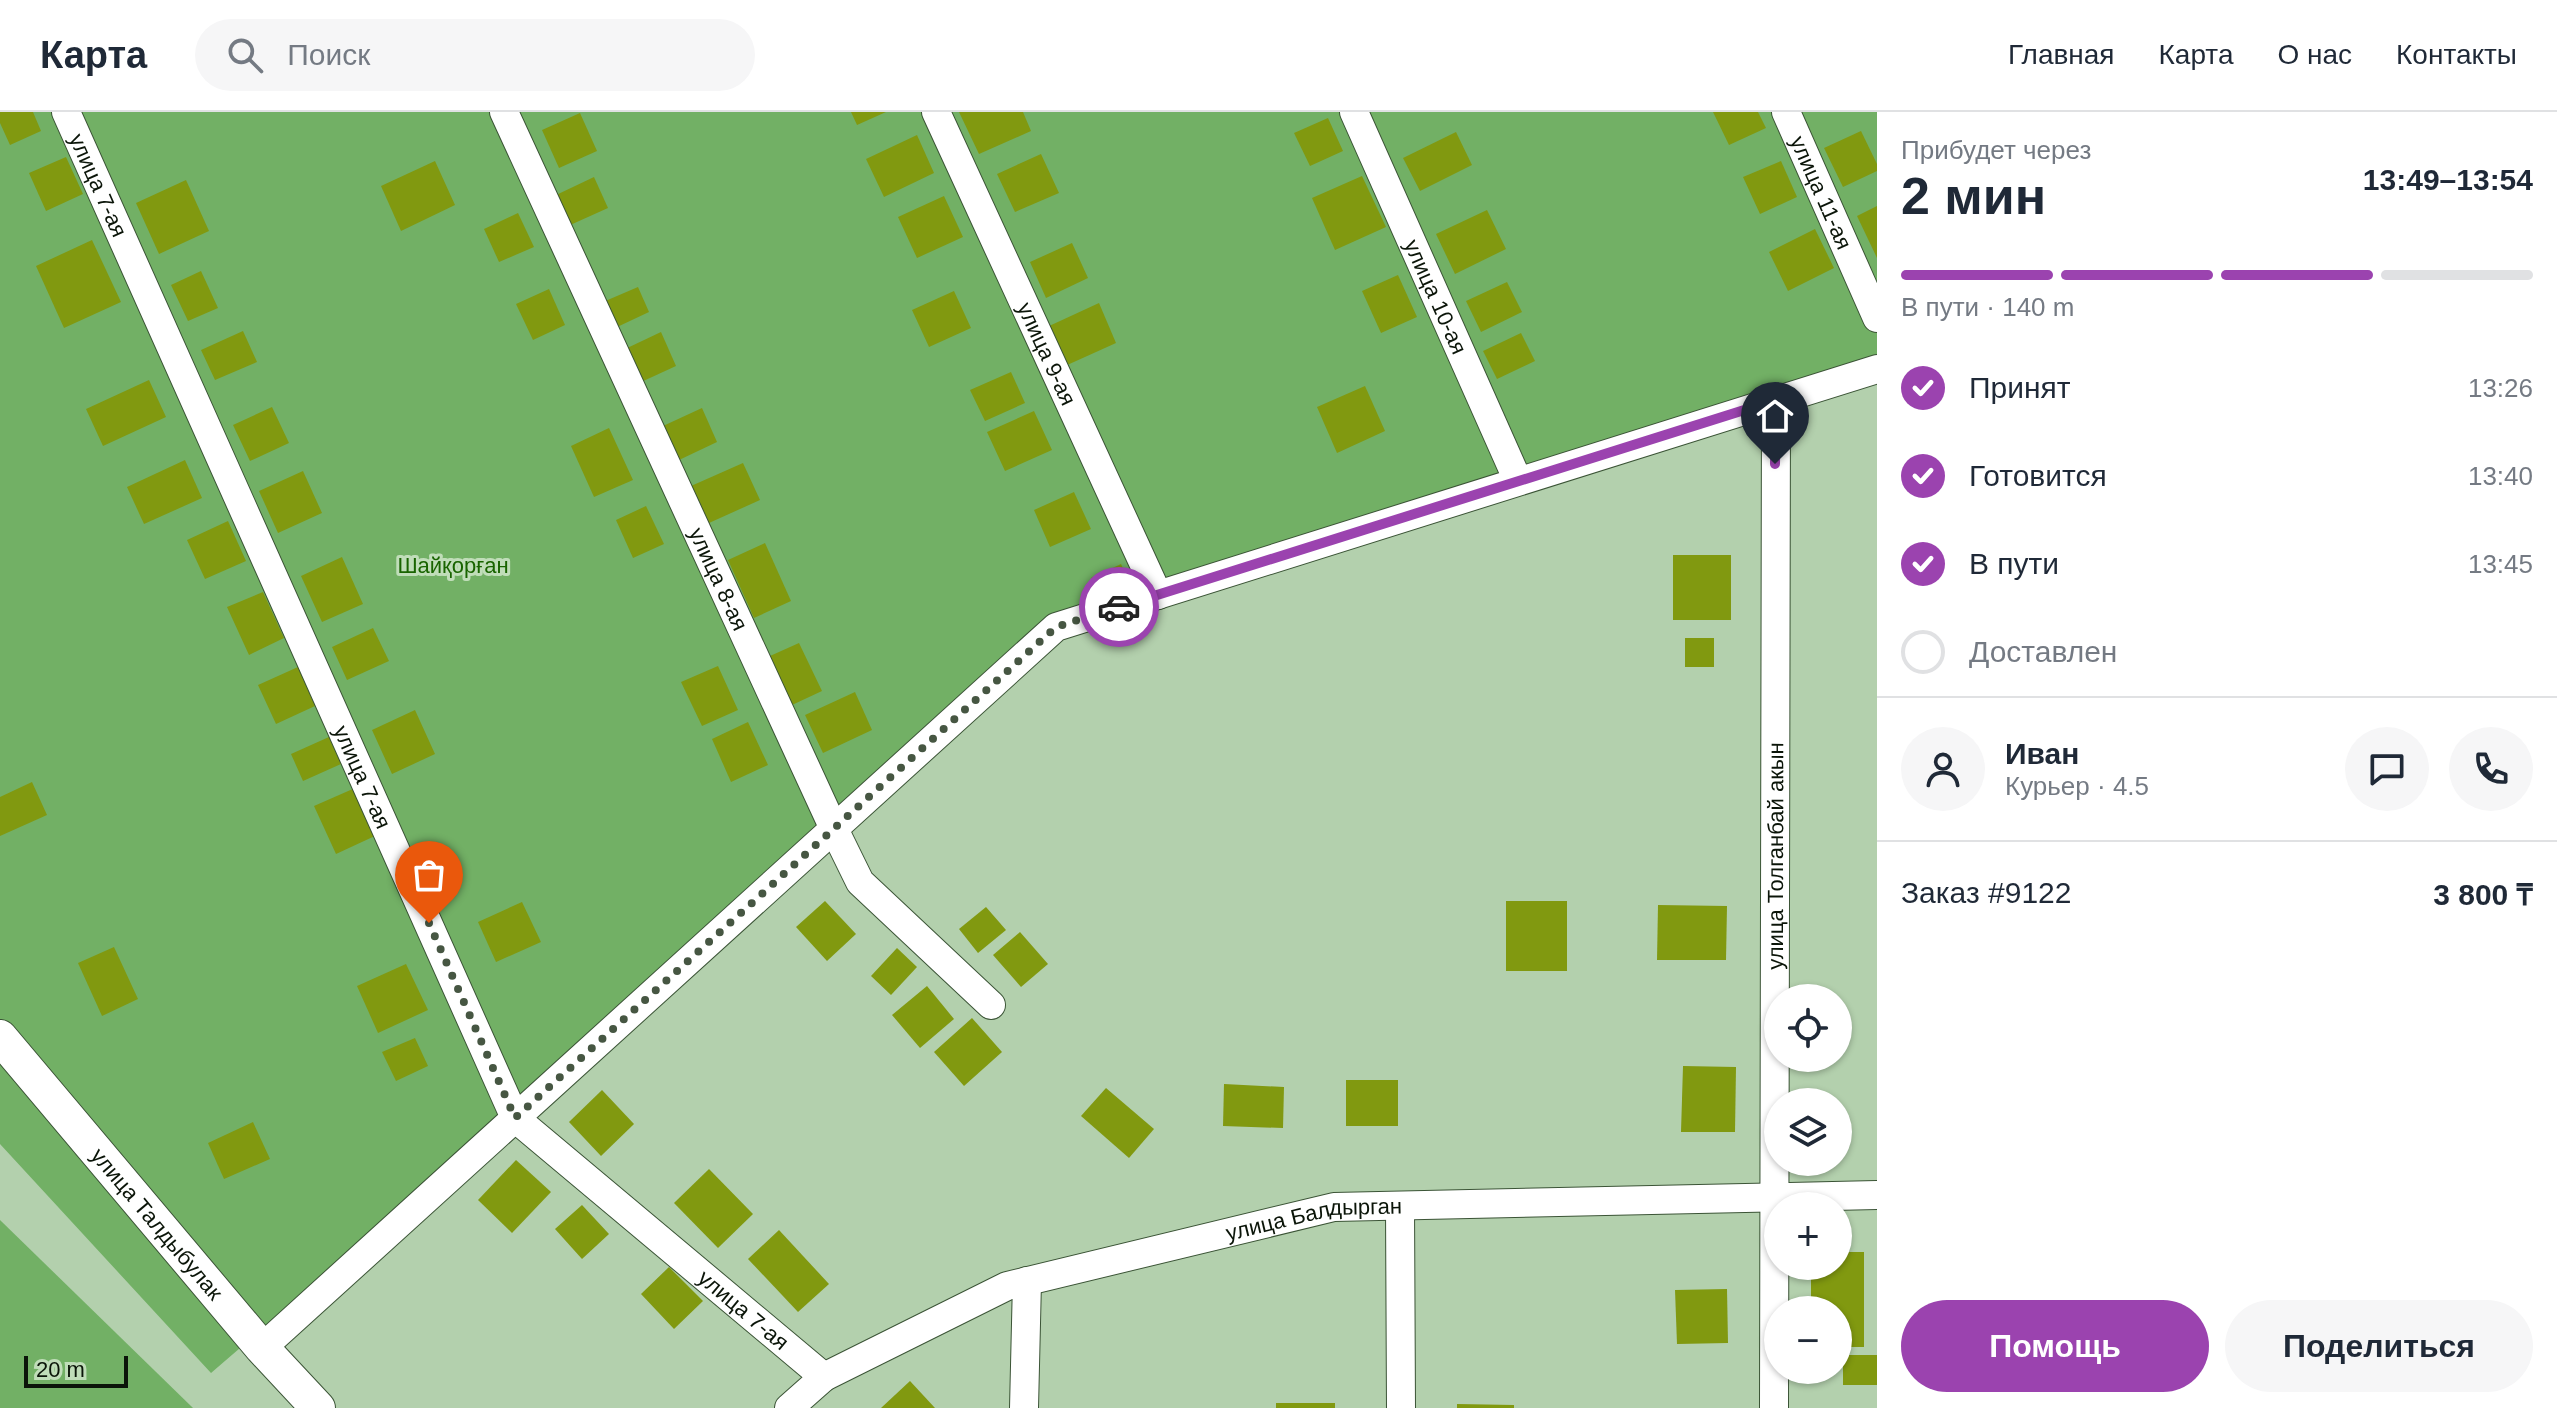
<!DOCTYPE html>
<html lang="ru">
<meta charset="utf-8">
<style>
body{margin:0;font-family:Arial,sans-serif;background:#f6f6f7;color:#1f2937;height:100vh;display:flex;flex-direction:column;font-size:30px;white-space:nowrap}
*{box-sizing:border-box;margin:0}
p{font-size:26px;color:#747a83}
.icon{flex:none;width:44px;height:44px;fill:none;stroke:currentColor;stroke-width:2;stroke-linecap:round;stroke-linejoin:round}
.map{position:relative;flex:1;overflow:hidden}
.drawer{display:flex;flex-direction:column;background:#fff;width:680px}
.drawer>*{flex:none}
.fabs{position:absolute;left:1764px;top:872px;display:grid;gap:16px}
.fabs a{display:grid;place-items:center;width:88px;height:88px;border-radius:50%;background:#fff;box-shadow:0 2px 6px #0004;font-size:40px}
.scale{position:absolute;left:24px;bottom:20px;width:104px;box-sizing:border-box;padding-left:8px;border:4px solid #0b1509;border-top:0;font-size:22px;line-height:28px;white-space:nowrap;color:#0b1509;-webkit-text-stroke:6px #c0ddb9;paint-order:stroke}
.pin{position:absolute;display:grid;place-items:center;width:68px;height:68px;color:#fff;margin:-82px -34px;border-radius:50% 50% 50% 0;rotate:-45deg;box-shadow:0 0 8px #0007}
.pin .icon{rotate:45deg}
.courier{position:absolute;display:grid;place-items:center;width:80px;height:80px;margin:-40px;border:6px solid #9b43af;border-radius:50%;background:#fff;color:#222;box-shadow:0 2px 10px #0007}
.summary em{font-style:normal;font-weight:700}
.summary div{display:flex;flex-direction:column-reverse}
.summary{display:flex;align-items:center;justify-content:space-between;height:136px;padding:0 24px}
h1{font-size:52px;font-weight:700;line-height:60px}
.bar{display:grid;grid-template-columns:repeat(4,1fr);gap:12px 8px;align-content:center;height:96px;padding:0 24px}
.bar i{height:10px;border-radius:6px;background:#e0e1e3}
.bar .active{background:#9b43af}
.bar p{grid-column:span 4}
.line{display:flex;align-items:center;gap:20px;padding:0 24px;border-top:2px solid #e0e1e3}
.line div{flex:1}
.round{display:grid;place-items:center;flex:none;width:84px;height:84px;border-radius:42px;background:#f6f6f7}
ol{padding:0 24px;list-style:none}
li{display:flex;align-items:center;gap:24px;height:88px}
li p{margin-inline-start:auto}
li .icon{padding:8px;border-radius:50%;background:#9b43af;color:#fff;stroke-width:4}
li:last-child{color:#747a83}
li i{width:44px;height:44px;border:4px solid #e0e1e3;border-radius:50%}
.button{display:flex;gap:16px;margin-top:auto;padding:16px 24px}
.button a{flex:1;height:92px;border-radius:48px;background:#9b43af;color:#fff;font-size:32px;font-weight:700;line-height:92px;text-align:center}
.button a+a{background:#f6f6f7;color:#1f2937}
header{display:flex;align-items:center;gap:48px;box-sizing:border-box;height:112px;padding:0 40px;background:#fff;border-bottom:2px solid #e0e1e3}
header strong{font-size:38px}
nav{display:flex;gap:44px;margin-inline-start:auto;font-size:28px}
.search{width:560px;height:72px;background:#f6f6f7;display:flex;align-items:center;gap:20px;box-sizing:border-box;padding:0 28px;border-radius:44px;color:#747a83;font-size:30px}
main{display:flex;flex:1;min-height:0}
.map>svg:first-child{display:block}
.green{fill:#72b065}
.building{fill:#819910}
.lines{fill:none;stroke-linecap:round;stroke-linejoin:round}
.minor-casing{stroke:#3b5436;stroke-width:30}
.tertiary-casing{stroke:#3b5436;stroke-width:36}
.minor{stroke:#fff;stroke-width:28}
.tertiary{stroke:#fff;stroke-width:34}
.done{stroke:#465642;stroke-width:8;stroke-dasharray:0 14.4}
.route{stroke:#9b43af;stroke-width:10}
.labels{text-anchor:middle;stroke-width:6;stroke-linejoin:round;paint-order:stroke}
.street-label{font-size:22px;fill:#0b1509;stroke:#c0ddb9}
.park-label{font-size:22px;fill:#196400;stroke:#c0ddb9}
</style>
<header>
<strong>Карта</strong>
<div class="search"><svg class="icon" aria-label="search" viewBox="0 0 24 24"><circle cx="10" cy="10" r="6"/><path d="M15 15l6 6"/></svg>Поиск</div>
<nav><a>Главная</a><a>Карта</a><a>О нас</a><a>Контакты</a></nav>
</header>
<main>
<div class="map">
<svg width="1877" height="1296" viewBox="0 0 1877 1296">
<rect width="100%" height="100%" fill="#b3d0ad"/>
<g class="green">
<path d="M0,0H1877V271L1077,513L211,1261L0,1032Z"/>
<path d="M0,1108L193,1296H0Z"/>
</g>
<g class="building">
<path d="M0,0H33L41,19L10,33L0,11Z"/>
<path d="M851,0H886L857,13Z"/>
<path d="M959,0H1023L1031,19L979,42Z"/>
<path d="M1713,0H1758L1766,16L1729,33Z"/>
<path d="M580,1L597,39L559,56L542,18Z"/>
<path d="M1328,6L1343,39L1310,54L1294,21Z"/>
<path d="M1861,19L1877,52V59L1843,75L1824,36Z"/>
<path d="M1456,20L1472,53L1420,79L1403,46Z"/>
<path d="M917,23L934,61L884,85L866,47Z"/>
<path d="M1041,42L1059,81L1015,100L997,62Z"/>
<path d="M66,45L83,82L46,99L29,61Z"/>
<path d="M435,49L455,93L401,119L381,74Z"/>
<path d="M1781,49L1797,85L1760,102L1743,65Z"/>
<path d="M1362,64L1386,115L1335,138L1312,86Z"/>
<path d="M594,65L608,96L568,114L554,84Z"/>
<path d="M186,68L209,119L159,142L136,91Z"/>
<path d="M944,84L963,125L917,146L898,105Z"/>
<path d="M1877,94V146L1857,104Z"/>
<path d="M1487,98L1506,137L1455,162L1436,122Z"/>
<path d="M518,101L534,135L499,150L484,117Z"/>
<path d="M1815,117L1834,156L1788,179L1769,140Z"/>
<path d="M92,128L121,190L64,216L36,154Z"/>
<path d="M1072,131L1088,166L1046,186L1030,150Z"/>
<path d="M201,159L218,196L188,209L171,173Z"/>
<path d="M1398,163L1417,205L1381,221L1362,179Z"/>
<path d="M1507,170L1522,200L1481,220L1466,189Z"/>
<path d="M638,175L649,200L615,216L603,190Z"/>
<path d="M549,177L565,213L533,228L516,192Z"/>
<path d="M954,179L971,216L929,235L912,198Z"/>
<path d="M1099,191L1116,231L1065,254L1047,215Z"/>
<path d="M243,219L257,250L215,268L201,238Z"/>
<path d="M661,220L676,254L639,271L623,238Z"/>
<path d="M1521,221L1535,249L1497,267L1483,239Z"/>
<path d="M1011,260L1025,291L985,309L970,278Z"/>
<path d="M149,268L166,305L103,334L86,297Z"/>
<path d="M1365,274L1385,319L1337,341L1317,295Z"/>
<path d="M272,295L289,331L250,349L233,313Z"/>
<path d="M702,296L717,330L679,348L663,314Z"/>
<path d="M1034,299L1052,338L1005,359L987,320Z"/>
<path d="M609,316L633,368L594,385L571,334Z"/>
<path d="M185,348L202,386L144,412L127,375Z"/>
<path d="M743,351L760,388L709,411L691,374Z"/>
<path d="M303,359L322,401L278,421L259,379Z"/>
<path d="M1074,380L1091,417L1050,435L1034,398Z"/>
<path d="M646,394L664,432L633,446L616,408Z"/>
<path d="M228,409L246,449L205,467L187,428Z"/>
<path d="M765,431L791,489L754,506L728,448Z"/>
<rect x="1673" y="443" width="58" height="65"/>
<path d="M342,445L363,492L322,510L301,464Z"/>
<path d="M1121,452L1133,478L1103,491L1091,466Z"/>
<path d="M263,480L284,526L249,543L227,495Z"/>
<path d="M373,516L389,549L347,568L332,535Z"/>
<rect x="1685" y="526" width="29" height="29"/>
<path d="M799,531L822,579L792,593L770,544Z"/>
<path d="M718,554L738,598L702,614L681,570Z"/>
<path d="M298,555L315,594L276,612L258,573Z"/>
<path d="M855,580L872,618L823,641L805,603Z"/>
<path d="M415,598L435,642L392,662L372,618Z"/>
<path d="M748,610L768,653L731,670L712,627Z"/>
<path d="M329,625L341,652L303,669L291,642Z"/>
<path d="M32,670L47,703L0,724V685Z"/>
<path d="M355,676L377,723L336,742L314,694Z"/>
<path d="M825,789L856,822L827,849L796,815Z"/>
<rect x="1506" y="789" width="61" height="70"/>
<path d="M522,790L541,830L496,850L478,810Z"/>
<path d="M1658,793L1727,794L1726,848H1657Z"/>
<path d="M986,795L1006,818L978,841L959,817Z"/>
<path d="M1020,820L1048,852L1021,875L993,843Z"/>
<path d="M114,835L138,887L102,904L78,851Z"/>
<path d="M897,836L917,855L891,883L871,864Z"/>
<path d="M406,852L428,898L378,921L357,874Z"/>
<path d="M927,874L954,907L920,936L892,903Z"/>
<path d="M972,906L1002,940L964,974L934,940Z"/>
<path d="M415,926L428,954L396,969L382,940Z"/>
<path d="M1683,954L1736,955L1735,1020H1681Z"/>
<rect x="1346" y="968" width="52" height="46"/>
<path d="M1224,972L1284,975L1283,1016L1223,1014Z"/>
<path d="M1106,976L1154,1017L1129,1046L1081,1004Z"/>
<path d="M602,978L634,1012L601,1044L569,1010Z"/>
<path d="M253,1010L270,1047L224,1067L208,1031Z"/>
<path d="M516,1048L551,1080L512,1121L478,1088Z"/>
<path d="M709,1057L753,1102L718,1136L674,1091Z"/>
<path d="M582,1093L609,1122L582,1147L555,1117Z"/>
<path d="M779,1118L829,1172L798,1200L748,1147Z"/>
<path d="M1838,1140H1864V1235H1838V1198H1811V1154H1838Z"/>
<path d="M669,1155L703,1189L674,1217L641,1182Z"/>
<path d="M1727,1177L1728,1231L1677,1232L1675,1178Z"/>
<rect x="1843" y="1243" width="34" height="30"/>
<path d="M910,1269L935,1296H881Z"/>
<rect x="1276" y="1291" width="59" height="5"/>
<path d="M1457,1292L1514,1293V1296H1457Z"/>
</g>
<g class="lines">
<defs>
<g id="minor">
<path id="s1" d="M66,0L515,1006L824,1265"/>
<path id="s2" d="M504,0L834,717L860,770L991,893"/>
<path id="s3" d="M936,0L1158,483"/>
<path id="s4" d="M1354,0L1518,369"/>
<path id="s5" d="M1786,0L1877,206"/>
<path d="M1400,1094L1401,1296"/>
<path d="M262,1236L1056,515L1877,257"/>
<path id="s6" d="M789,1296L824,1265L1007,1174L1334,1095L1877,1083"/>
<path d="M1024,1296L1027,1169"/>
<path id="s7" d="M1774,1296L1776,288"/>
</g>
<g id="tertiary">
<path id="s8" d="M0,925L262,1236L318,1296"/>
</g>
</defs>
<use href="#minor" class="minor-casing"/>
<use href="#tertiary" class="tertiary-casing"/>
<use href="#minor" class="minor"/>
<use href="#tertiary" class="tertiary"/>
</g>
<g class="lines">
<path class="done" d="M429,811L515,1006L1056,515L1119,495"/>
<path class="route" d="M1119,495L1776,288L1775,352"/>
</g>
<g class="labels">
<g class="street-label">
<text dy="8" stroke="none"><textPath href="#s1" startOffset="80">улица 7-ая</textPath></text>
<text dy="8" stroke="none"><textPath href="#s5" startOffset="88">улица 11-ая</textPath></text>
<text dy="8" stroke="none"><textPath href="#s4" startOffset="202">улица 10-ая</textPath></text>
<text dy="8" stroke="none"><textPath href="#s3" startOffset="266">улица 9-ая</textPath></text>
<text dy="8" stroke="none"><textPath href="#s2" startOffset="514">улица 8-ая</textPath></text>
<text dy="8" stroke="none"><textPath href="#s1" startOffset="728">улица 7-ая</textPath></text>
<text dy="8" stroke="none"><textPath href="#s7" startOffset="552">улица Толганбай акын</textPath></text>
<text dy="8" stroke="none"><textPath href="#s6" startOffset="566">улица Балдырган</textPath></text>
<text dy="8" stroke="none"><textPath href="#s8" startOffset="244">улица Талдыбулак</textPath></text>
<text dy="8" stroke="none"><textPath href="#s1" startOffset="1400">улица 7-ая</textPath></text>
</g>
<g class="park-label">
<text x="453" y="461">Шайқорған</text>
</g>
</g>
</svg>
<div class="fabs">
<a><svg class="icon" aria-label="locate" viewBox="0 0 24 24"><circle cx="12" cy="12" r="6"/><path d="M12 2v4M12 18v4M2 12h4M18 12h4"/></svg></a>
<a><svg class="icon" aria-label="layers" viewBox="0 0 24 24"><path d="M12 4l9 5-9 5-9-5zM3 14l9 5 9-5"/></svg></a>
<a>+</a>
<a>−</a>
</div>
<div class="scale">20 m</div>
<div class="pin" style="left:429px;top:811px;background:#ea580c"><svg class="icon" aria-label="bag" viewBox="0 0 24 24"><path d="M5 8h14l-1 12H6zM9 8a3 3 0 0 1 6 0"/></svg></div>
<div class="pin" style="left:1775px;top:352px;background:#1f2937"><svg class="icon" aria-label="home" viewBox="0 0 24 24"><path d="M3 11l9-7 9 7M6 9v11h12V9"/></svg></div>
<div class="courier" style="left:1119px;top:495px"><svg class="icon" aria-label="car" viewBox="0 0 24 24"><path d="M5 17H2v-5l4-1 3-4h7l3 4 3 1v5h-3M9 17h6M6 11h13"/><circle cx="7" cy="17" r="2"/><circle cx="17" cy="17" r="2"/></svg></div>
</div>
<section class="drawer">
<div class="summary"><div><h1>2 мин</h1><p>Прибудет через</p></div><em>13:49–13:54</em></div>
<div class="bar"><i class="active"></i><i class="active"></i><i class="active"></i><i></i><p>В пути · 140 m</p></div>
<ol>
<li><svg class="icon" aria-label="check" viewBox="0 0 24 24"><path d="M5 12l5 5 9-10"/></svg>Принят<p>13:26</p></li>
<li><svg class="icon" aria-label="check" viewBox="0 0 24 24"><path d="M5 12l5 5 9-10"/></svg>Готовится<p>13:40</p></li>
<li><svg class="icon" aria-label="check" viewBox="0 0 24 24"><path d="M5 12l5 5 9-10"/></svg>В пути<p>13:45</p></li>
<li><i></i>Доставлен</li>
</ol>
<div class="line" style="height:144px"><a class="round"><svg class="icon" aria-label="person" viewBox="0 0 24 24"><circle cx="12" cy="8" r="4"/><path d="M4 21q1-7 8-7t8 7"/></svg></a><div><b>Иван</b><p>Курьер · 4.5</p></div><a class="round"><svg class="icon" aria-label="chat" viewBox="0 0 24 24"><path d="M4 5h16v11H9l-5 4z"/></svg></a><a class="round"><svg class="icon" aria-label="phone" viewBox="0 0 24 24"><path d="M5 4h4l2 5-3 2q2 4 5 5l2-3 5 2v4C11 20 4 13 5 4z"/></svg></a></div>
<div class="line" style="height:104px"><div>Заказ #9122</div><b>3 800 ₸</b></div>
<div class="button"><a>Помощь</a><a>Поделиться</a></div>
</section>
</main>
